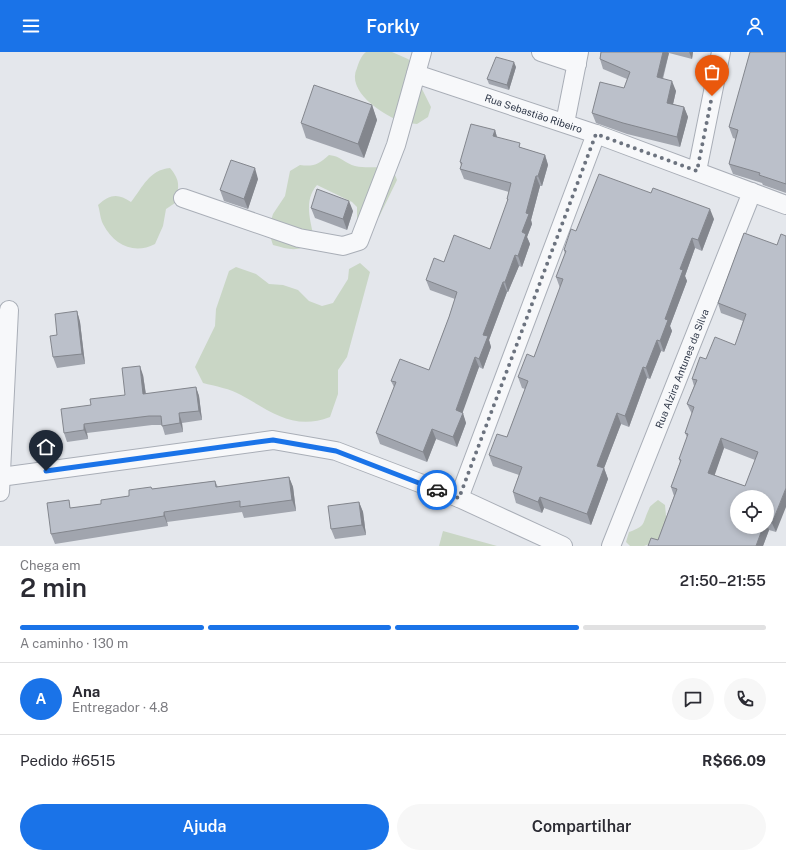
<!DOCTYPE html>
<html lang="pt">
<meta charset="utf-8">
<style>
body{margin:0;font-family:"Public Sans",sans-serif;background:#f7f7f7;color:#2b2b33;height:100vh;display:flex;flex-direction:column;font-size:15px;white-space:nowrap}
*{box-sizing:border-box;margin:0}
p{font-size:13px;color:#7c7c81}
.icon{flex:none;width:22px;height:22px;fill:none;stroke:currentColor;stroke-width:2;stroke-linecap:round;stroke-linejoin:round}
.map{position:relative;height:494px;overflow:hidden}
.drawer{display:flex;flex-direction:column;background:#fff;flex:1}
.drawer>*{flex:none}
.fabs{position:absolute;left:730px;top:438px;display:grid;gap:8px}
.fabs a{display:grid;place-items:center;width:44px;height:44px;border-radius:50%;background:#fff;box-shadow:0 2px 6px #0003;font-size:20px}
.pin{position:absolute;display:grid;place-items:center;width:34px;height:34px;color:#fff;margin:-41px -17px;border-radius:50% 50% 50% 0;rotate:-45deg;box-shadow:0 0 4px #0007}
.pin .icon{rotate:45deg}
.courier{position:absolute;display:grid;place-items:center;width:40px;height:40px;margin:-20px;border:3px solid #1a73e8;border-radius:50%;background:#fff;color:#222;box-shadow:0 1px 5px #0007}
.headline em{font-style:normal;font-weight:600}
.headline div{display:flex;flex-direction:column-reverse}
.headline{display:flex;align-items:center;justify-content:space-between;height:68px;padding:0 20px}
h1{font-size:26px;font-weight:600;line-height:30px}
.bar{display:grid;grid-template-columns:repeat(4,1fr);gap:6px 4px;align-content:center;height:48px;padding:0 20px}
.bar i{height:5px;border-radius:3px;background:#e1e1e2}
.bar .selected{background:#1a73e8}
.bar p{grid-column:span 4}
.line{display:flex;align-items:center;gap:10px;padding:0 20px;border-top:1px solid #e1e1e2}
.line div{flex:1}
.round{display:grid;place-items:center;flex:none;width:42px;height:42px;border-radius:21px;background:#f7f7f7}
.primary-button{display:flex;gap:8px;margin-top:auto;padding:8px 20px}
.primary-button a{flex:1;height:46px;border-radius:24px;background:#1a73e8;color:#fff;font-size:16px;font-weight:600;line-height:46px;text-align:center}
.primary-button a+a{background:#f7f7f7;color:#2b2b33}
header{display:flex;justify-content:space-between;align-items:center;height:52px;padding:0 20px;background:#1a73e8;color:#fff;font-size:18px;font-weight:600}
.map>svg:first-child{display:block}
.green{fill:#c9d6c5}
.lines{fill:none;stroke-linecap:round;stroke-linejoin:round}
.minor-casing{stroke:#a9aeb7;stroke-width:20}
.minor{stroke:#f7f8fa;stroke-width:18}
.wall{fill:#a1a5ae;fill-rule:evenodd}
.shaded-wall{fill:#83868d}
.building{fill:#bbc0ca;stroke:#83868d;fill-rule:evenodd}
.done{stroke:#6c737f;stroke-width:4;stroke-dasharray:0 7.2}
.route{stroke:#1a73e8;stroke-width:5}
.labels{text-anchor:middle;stroke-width:3;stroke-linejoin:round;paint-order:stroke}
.street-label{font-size:10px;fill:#2b3445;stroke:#f4f6f9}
</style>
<header><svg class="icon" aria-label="menu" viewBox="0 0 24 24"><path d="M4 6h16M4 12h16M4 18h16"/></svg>Forkly<svg class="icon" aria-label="person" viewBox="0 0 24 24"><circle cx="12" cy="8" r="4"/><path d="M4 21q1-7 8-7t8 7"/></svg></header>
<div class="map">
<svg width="786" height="494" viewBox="0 0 786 494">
<rect width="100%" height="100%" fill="#e4e7ec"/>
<g class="green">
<path d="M366,0H392L408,7L416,14L422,37L431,55L428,65L417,72C412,71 404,72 399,69C381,61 346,39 357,16C359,10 361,4 366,0Z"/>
<path d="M329,103C341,104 346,112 355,114C368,117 378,113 393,118L397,128L379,165L368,175L357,169V155L352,150L317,133C303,149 311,169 314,187C300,201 291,198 273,193L268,178L273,162L285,144L290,119L300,113C314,115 319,112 329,103Z"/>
<path d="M170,116C181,129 179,135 175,151L166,157L163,174L155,192C134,203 114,193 103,172C100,166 100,159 98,153C110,142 118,141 131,150C143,135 149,118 170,116Z"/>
<path d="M360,211L370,220L347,305L338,318V342L330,365C294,379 272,360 241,343C231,337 215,334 203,331L195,315L215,274L216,257L229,219L236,215L256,222L269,232L283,233L298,238L309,249L322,254L333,251L348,227L349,217Z"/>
<path d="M658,448L665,453L668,486L644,494H630L626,490L629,480C647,474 642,471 649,457C650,453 655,451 658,448Z"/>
<path d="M443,479L497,494H439Z"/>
</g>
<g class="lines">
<defs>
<g id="minor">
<path d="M541,0L577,12"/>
<path id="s1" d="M416,22L596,82L786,153"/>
<path d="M565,71L579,0"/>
<path d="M697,119L721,0"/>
<path d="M183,146L299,186L343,194L359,189L396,93L422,0"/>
<path d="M0,425L273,388L336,399L459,446L563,494"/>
<path d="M0,440L9,258"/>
<path d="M459,446L596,82"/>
<path id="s2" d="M611,494L752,140"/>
</g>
</defs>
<use href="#minor" class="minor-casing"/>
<use href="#minor" class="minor"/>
</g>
<g class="wall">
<path d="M601,0H693L692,7L669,1L663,27L676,39L673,52L684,55L688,65L680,95L627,82L596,71L592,61L624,36L627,27L603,17L600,7Z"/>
<path d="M786,0V141L763,133L762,131L733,122L729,112L736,87L733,86L729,75Z"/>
<path d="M516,15L509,38L489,32L487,27Z"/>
<path d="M372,53L377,68L364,106L306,86L301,71Z"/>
<path d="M495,78L497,85L522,96L545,103L548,113L542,134H540L531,168L532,172L527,185L530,192L522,215L519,214L508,240H507L489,288L491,295L483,317L479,315L462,360L466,371L457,395L436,387L427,410L380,392L376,381L394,335L391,329L429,318L449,265L455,247L430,238L426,228L444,210L490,197L508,150L507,147L509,140L464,127L460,117L461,114L460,110Z"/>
<path d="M258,127L248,157L224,149L220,138Z"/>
<path d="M311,156L353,159L347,178L315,166Z"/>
<path d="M714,167L702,199L695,196L685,224L687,229L670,274L672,279L664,300L661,299L650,327L647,326L629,375L621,372L604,416L608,427L591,473L544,456L542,461L516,451L513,440L519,423L493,414L489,403L507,385L525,337L522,336L518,325L534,305L560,236L556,225L565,202L564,198L576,179Z"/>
<path d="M744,181L776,480L769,478L763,494H648L658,488L674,444L671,435L680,410L679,407L687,385L685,381L692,362L687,352L694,334L692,327L706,307L735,293L743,269L721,261L718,251ZM724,396L755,408L745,434L714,423ZM737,445H767V475Z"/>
<path d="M77,259L80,270L85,312L57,316L53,305L57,283Z"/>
<path d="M143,323L146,342L196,335L199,344L202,368L182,371L183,380L165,383L162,373H152L87,381L88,387L67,390L64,381L91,353L125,343Z"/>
<path d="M289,425L293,435L296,459L244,466L242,460L167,470L168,474L55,492L51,482L72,456L101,452L152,437L215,429L218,435Z"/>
<path d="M359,450L363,460L366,483L335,487L331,477Z"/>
</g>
<g class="shaded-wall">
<path d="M663,0H668L669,1L660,35L657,25Z"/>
<path d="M689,0H693L692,7Z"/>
<path d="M514,10L516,15L509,38L507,33Z"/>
<path d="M672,29L676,39L671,61L667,51Z"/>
<path d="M372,53L377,68L364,106L358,92Z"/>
<path d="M684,55L688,65L680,95L677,85Z"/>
<path d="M495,78L498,89L493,84Z"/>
<path d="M545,103L548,113L542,134L538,124Z"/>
<path d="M255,116L258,127L248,157L244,147Z"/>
<path d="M536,124L540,134L531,168L532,172L527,185L530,192L522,215L518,204L522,180L526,161Z"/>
<path d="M349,149L353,159L347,178L343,167Z"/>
<path d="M710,157L714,167L702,199L698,188Z"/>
<path d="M692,186L695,196L685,224L687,229L670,274L672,279L664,300L660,289L665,267L680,217Z"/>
<path d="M515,203L519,214L508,240L505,230Z"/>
<path d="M503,230L507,240L489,288L491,295L483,317L479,307L483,283Z"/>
<path d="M77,259L80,270L85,312L82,302Z"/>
<path d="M657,288L661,299L650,327L646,316Z"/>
<path d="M475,305L479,315L460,368L456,358Z"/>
<path d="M140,314L143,323L147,351L143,342Z"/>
<path d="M643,315L647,326L629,375L625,364Z"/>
<path d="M196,335L199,344L202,368L199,359Z"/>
<path d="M179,361L182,371L183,380L180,371Z"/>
<path d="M463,361L466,371L457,395L453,385Z"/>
<path d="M617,361L621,372L601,424L597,414Z"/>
<path d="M84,372L87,381L88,387L84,378Z"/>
<path d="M432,377L436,387L427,410L423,400Z"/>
<path d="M721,386L724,396L712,431L708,421Z"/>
<path d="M604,416L608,427L591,473L587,462Z"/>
<path d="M289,425L293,435L296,459L292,448Z"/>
<path d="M786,436V455L776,480L772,471Z"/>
<path d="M540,445L544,456L542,461L538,450Z"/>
<path d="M359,450L363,460L366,483L362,473Z"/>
<path d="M164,460L167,470L168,474L164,464Z"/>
<path d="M767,472L769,478L763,494H756L763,475H767Z"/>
</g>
<g class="building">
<path d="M601,0H663L657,25L672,29L667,51L684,55L677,85L623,71L592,61L600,30L624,36L630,20L600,7Z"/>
<path d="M750,0H786V132L759,123L760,121L729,112L738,78L729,75Z"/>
<path d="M496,5L514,10L507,33L487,27Z"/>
<path d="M314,33L372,53L358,92L301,71Z"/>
<path d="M471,72L495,78L493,84L520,91L519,95L545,103L538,124H536L526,161L529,162L522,180L526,182L518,204L515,203L505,230H503L483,283L488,284L479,307L475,305L456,358L463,361L453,385L432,377L423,400L376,381L396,330L391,329L400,307L429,318L449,265L457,240L426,228L434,206L444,210L454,183L490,197L508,147H507L511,131L460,117L462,111L460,110Z"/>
<path d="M231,108L255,116L244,147L220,138Z"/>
<path d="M599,122L651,141L653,136L710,157L698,188L692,186L680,217L683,218L665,267L668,268L660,289L657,288L646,316L643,315L625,364L617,361L597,414L604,416L587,462L540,445L538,450L513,440L522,415L489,403L497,382L507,385L528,329L518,325L527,302L534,305L563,227L556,225L566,199L564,198L571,177L576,179Z"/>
<path d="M317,137L349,149L343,167L311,156Z"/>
<path d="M744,181L777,193L781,182L786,184V436L772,471L767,469V445H737V475H763L756,494H648L651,486L658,488L677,437L671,435L681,408L679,407L688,382L685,381L694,355L687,352L697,328L692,327L700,305L706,307L715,285L735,293L746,262L718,251ZM721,386L758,400L745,434L708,421Z"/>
<path d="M77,259L82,302L53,305L50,284L57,283L55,262Z"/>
<path d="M140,314L143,342L196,335L199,359L179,361L180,371L162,374L161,364H149L84,372V378L64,381L61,357L91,353L90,347L125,343L122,316Z"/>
<path d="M289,425L292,448L240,455V449L164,460V464L51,482L47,451L69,448L70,456L101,452V448L129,444V438L151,435L152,437L215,429L216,435Z"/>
<path d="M359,450L362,473L331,477L328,454Z"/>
</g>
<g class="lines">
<path class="done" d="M437,438L459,446L596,82L697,119L712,44"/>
<path class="route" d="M46,419L273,388L336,399L437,438"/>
</g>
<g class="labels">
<g class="street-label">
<text dy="4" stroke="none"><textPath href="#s1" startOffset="124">Rua Sebastião Ribeiro</textPath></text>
<text dy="4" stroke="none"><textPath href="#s2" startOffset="191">Rua Alzira Antunes da Silva</textPath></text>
</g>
</g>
</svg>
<div class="fabs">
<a><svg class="icon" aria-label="locate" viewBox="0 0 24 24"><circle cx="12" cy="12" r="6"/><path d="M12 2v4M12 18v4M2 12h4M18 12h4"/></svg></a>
</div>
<div class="pin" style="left:712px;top:44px;background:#ea580c"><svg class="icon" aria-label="bag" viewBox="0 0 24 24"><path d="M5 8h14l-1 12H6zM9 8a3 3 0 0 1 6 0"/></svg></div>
<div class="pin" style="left:46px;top:419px;background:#1f2937"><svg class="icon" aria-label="home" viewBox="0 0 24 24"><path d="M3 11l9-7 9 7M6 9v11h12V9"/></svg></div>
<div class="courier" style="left:437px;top:438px"><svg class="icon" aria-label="car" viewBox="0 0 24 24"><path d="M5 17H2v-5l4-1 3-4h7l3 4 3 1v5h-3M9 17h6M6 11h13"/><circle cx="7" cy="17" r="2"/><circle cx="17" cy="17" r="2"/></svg></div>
</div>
<section class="drawer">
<div class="headline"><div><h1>2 min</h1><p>Chega em</p></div><em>21:50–21:55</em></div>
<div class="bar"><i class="selected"></i><i class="selected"></i><i class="selected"></i><i></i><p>A caminho · 130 m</p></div>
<div class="line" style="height:72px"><b class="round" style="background:#1a73e8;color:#fff">A</b><div><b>Ana</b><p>Entregador · 4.8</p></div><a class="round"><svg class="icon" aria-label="chat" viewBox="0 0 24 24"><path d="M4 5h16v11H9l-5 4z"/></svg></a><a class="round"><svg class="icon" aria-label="phone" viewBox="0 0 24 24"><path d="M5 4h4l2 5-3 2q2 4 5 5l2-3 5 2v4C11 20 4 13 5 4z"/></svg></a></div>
<div class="line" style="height:52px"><div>Pedido #6515</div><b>R$66.09</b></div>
<div class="primary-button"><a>Ajuda</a><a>Compartilhar</a></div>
</section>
